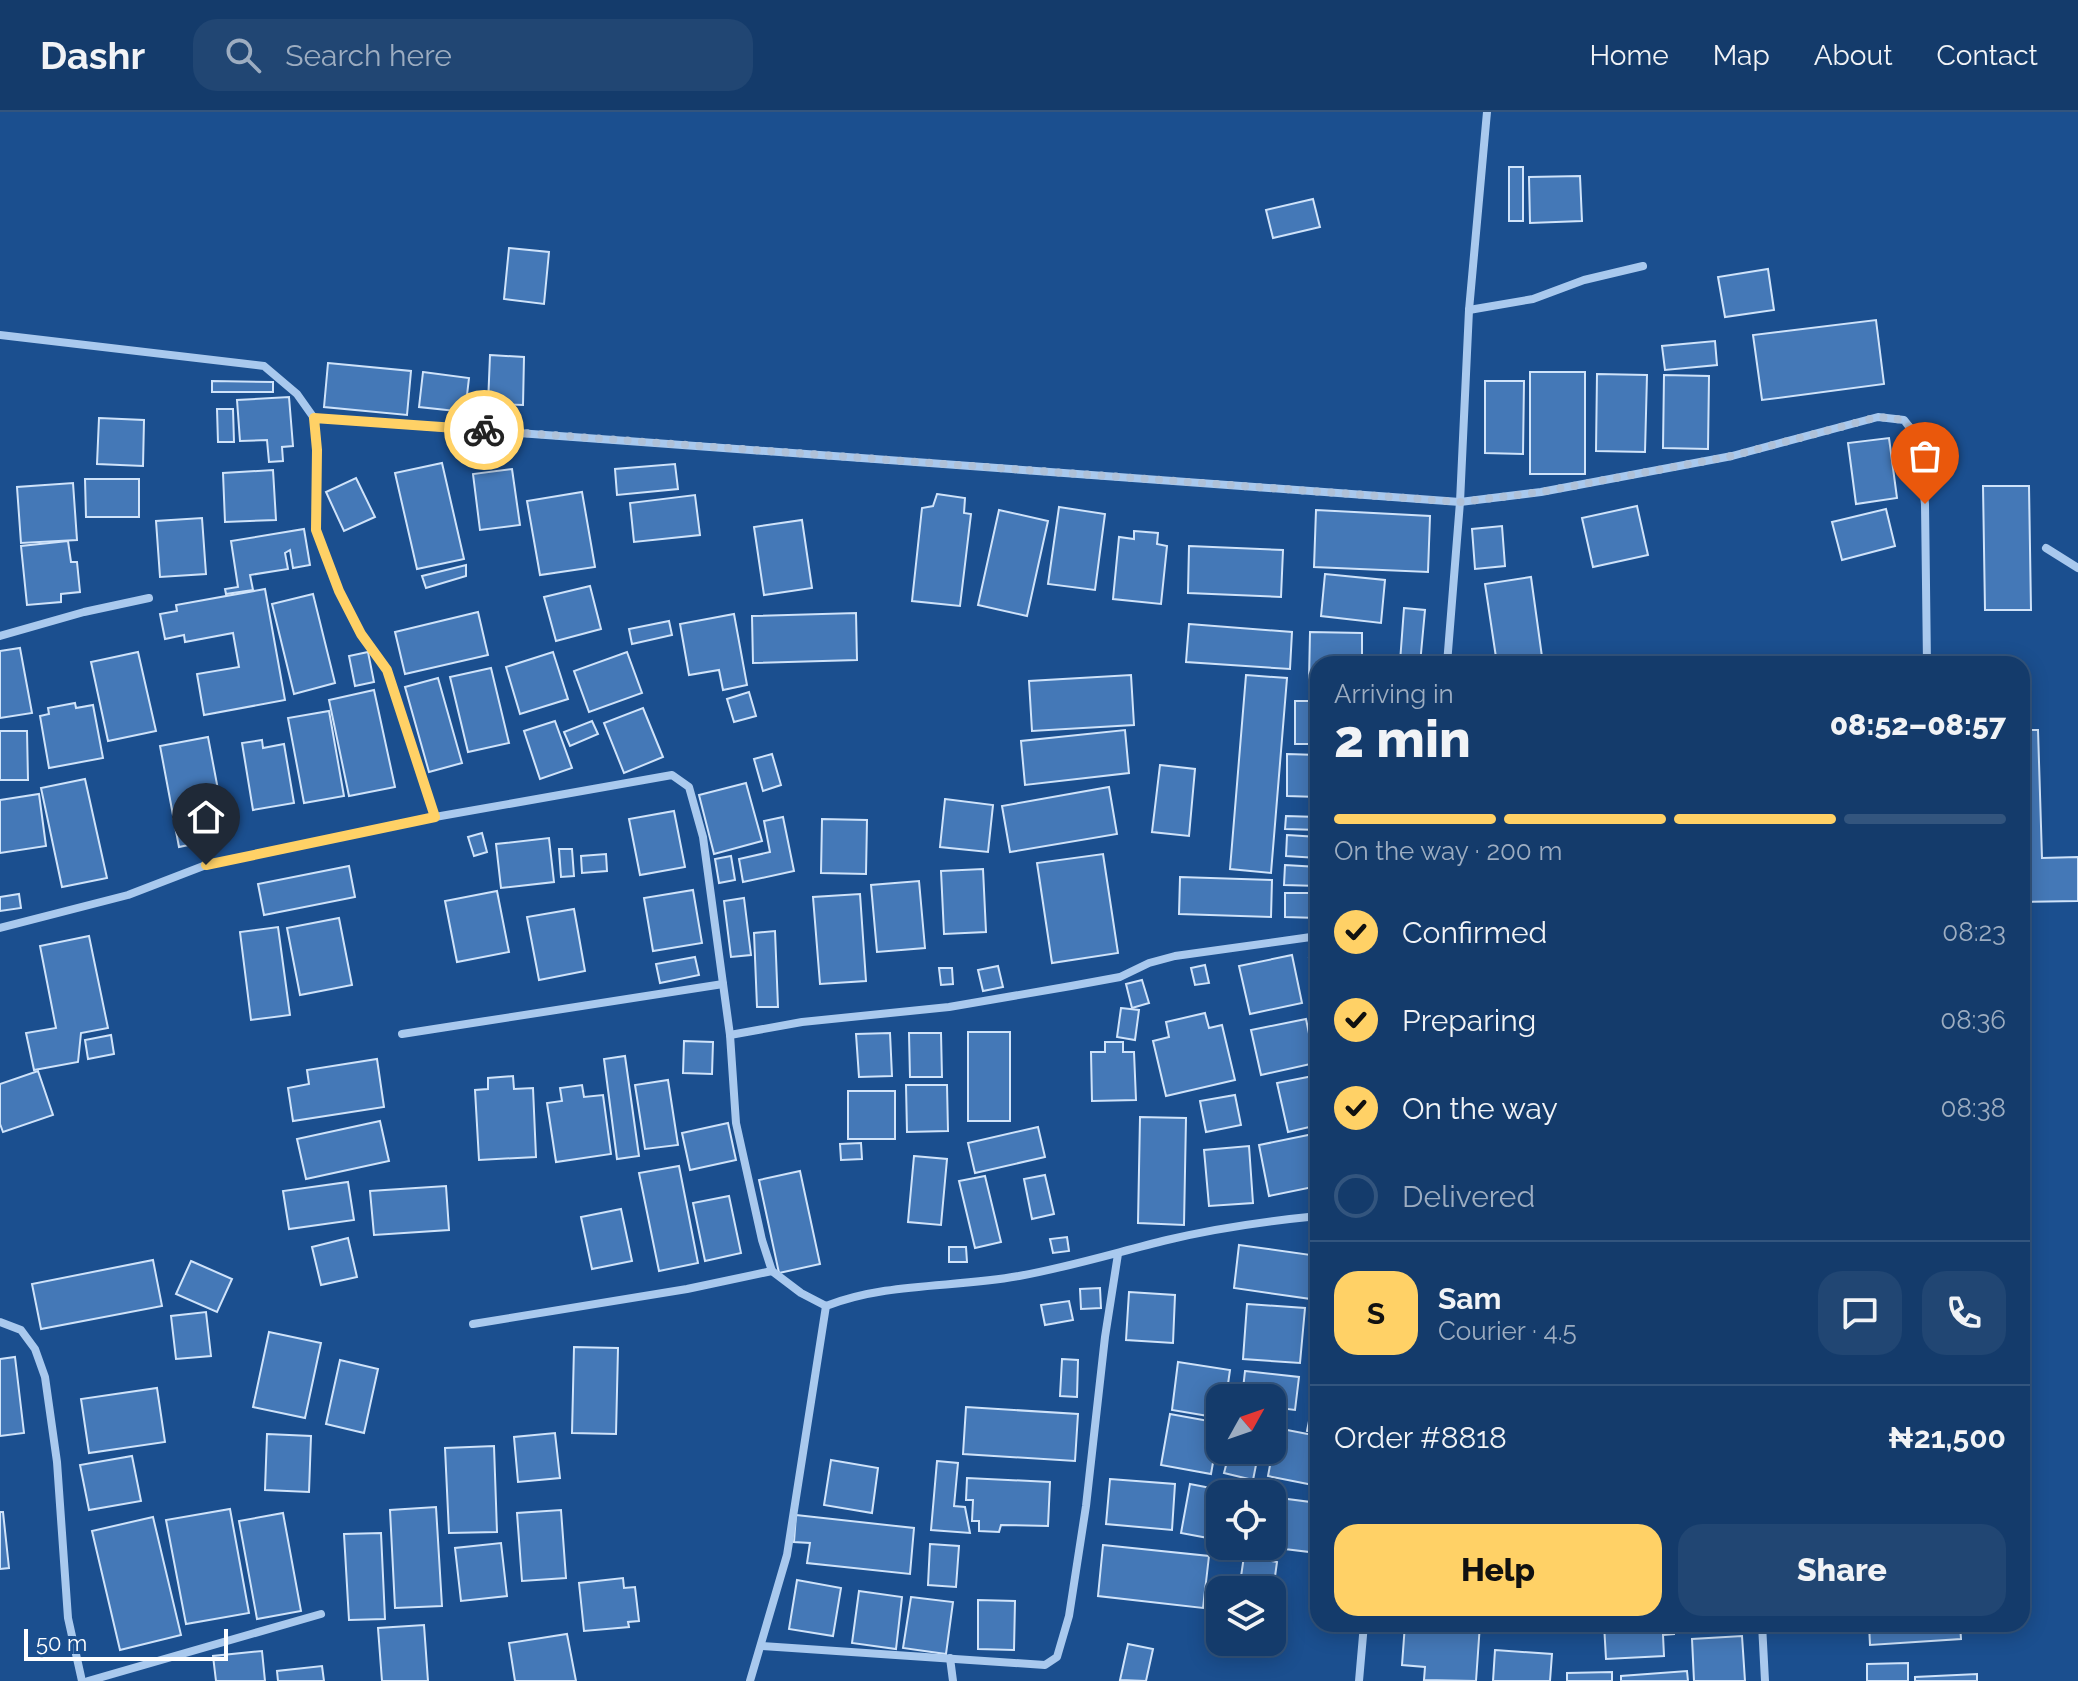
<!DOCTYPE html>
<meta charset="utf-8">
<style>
body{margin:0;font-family:Raleway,sans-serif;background:#214673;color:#f1f3f6;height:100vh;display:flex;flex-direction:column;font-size:30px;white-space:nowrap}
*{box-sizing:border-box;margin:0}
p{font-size:26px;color:#9dadc1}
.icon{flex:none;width:44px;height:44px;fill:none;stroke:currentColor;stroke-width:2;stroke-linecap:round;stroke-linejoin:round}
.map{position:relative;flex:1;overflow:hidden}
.details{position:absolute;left:1310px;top:544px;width:720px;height:976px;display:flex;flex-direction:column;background:#143b6b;border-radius:24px;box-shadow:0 4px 20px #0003,0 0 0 2px #33557e}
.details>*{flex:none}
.needle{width:52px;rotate:50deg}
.fabs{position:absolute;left:1206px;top:1272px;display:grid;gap:16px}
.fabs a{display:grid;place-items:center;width:80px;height:80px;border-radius:16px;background:#143b6b;box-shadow:0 4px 20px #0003,0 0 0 2px #33557e;font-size:40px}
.scale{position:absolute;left:24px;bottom:20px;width:204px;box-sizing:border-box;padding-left:8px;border:4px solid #fff;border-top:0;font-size:22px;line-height:28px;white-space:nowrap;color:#fff;-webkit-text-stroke:6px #1b4f8f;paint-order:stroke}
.pin{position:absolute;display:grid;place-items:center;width:68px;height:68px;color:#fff;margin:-82px -34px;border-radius:50% 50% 50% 0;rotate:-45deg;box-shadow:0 0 8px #0007}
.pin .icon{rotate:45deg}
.courier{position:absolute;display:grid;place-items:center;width:80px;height:80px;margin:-40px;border:6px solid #ffd166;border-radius:50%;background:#fff;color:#222;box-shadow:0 2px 10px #0007}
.head em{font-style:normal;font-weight:800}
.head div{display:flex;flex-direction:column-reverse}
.head{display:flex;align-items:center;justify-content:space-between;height:136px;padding:0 24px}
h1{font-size:52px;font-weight:800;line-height:60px}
.bar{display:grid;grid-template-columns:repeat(4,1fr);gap:12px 8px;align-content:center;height:96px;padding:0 24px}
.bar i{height:10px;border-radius:6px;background:#33557e}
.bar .active{background:#ffd166}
.bar p{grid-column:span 4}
.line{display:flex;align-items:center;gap:20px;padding:0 24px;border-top:2px solid #33557e}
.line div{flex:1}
.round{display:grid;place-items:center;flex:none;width:84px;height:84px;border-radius:24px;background:#214673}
ol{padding:0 24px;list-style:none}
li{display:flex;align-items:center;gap:24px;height:88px}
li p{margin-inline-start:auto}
li .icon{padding:8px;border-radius:50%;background:#ffd166;color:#111;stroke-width:4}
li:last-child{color:#9dadc1}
li i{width:44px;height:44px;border:4px solid #33557e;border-radius:50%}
.cta{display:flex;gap:16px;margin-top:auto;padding:16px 24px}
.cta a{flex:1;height:92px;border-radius:24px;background:#ffd166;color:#111;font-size:32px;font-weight:800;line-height:92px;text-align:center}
.cta a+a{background:#214673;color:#f1f3f6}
header{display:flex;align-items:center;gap:48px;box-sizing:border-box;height:112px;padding:0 40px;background:#143b6b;border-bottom:2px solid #33557e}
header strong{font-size:38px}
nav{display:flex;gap:44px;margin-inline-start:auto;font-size:28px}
.search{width:560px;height:72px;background:#214673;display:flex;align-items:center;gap:20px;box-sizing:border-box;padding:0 28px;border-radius:24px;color:#9dadc1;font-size:30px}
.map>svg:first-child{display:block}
.building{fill:#4478b7;stroke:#cfe3fa;stroke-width:2}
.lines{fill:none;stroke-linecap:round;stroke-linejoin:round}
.minor{stroke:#a9c9ee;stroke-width:8}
.done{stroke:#afc1d8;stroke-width:8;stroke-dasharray:0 14.4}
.route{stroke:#ffd166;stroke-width:10}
</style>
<header>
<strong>Dashr</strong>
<div class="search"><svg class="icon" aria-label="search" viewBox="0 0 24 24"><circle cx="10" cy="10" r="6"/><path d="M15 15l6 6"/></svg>Search here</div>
<nav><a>Home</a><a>Map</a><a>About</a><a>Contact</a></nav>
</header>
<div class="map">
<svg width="2078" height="1569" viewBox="0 0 2078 1569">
<rect width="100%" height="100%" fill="#1b4f8f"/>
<g class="building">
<rect x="1509" y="55" width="14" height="54"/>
<path d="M1580,64L1582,109L1530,111L1529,65Z"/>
<path d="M1313,87L1320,115L1273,126L1266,98Z"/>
<path d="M509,136L549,140L544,192L504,187Z"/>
<path d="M1768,157L1774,198L1725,205L1718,165Z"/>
<path d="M1876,208L1884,272L1762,288L1753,223Z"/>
<path d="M1715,229L1717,253L1665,258L1662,234Z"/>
<path d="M490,243L524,245L523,293L488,292Z"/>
<path d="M328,251L411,259L407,303L324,295Z"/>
<path d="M423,260L469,266L465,300L419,295Z"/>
<rect x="1530" y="260" width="55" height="102"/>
<path d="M1597,262L1647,263L1645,340L1596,339Z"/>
<path d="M1664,263L1709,264L1708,337L1663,336Z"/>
<path d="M212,269L273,270V280H212Z"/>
<path d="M1485,269H1524L1523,342L1485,341Z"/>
<path d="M289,285L293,334L282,335L283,349L269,350L267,328L240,329L237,288Z"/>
<path d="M217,297H233L234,330H218Z"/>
<path d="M99,306L144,308L143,354L97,352Z"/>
<path d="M1889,326L1897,386L1856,392L1848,331Z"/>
<path d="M442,351L464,447L417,457L395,361Z"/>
<path d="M675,352L678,377L617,383L615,357Z"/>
<path d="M512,357L520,413L480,418L473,362Z"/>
<path d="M273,358L276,408L225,410L223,361Z"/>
<path d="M356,366L375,405L344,419L326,380Z"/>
<path d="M85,367H139V405H86Z"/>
<path d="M73,371L77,428L21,431L17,375Z"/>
<path d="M1983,374H2029L2031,498H1985Z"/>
<path d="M582,380L595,455L540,463L527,389Z"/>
<path d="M937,382L965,386L964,401L971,402L960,494L912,489L922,396L933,394Z"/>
<path d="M695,383L700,423L634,430L630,391Z"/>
<path d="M1637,394L1648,443L1593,455L1582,406Z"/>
<path d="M1059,395L1105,402L1095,478L1048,472Z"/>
<path d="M1886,397L1895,434L1842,448L1832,410Z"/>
<path d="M999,398L1048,409L1027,504L978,493Z"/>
<path d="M1316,398L1430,404L1428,460L1314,455Z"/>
<path d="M202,406L206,462L160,465L156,409Z"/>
<path d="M802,408L812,476L764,483L754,415Z"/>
<path d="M1502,414L1505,454L1475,457L1472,417Z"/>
<path d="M304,417L310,453L293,456L290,438L285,441L288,457L250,463L253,478L226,482L225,477L238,475L231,429Z"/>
<path d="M1134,419L1158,421L1157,432L1167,434L1161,492L1113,487L1119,425L1134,427Z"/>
<path d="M68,429L71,450H77L80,480L61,482V490L27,493L21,434Z"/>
<path d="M1189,434L1283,438L1281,485L1188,481Z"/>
<path d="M466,453V464L426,476L422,464Z"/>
<path d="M1325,462L1385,468L1381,511L1321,504Z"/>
<path d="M1531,465L1543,552H1497L1485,472Z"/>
<path d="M590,474L601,517L556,529L544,485Z"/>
<path d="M265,477L285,588L204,603L197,562L239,555L233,521L185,530L184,523L165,527L160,502L177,499L176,493Z"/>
<path d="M313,482L335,571L294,582L272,492Z"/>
<path d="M1404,496L1425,498L1420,552L1400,550Z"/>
<path d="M478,500L488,543L405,562L395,520Z"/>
<path d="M856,501L857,548L753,551L752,504Z"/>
<path d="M734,502L747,573L723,578L719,558L689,563L680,512Z"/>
<path d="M669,509L672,523L632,532L629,517Z"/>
<path d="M1189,512L1292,520L1290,557L1186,550Z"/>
<path d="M1310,520L1362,521V552H1318V568H1309Z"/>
<path d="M20,536L32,601L0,606V539Z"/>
<path d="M138,540L156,619L108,629L91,550Z"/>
<path d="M368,540L374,570L355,574L349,544Z"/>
<path d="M553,540L568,587L520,602L506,555Z"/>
<path d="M627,540L642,581L589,600L574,559Z"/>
<path d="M491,556L509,631L468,640L450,565Z"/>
<path d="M1131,563L1134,613L1032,619L1029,569Z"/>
<path d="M1246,563L1287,566L1271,761L1230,757Z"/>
<path d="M438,566L462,651L429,660L405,575Z"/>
<path d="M374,578L395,675L349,684L329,588Z"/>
<path d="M749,580L756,604L734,610L727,587Z"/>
<rect x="1295" y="589" width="23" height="43"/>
<path d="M75,591L76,596L93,593L103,646L49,656L40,604L49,602L48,596Z"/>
<path d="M643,596L663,645L624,661L604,611Z"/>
<path d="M329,599L344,684L304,691L288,606Z"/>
<path d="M555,609L572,656L540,667L524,619Z"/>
<path d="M592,609L598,622L570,634L564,620Z"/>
<path d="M1125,618L1129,661L1025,673L1021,629Z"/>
<path d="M2022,618H2038L2042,746L2078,745V789L2022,790Z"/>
<path d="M0,619H27L28,668H0Z"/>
<path d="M208,625L227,725L179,735L160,634Z"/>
<path d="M262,628L263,636L284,632L294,691L253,698L242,631Z"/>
<path d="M772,642L781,673L763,679L754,647Z"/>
<path d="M1287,642L1318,643V685L1287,684Z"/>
<path d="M1160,653L1195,657L1189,724L1152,720Z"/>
<path d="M85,667L107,766L62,775L41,676Z"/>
<path d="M746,671L762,729L714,742L699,683Z"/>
<path d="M1109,675L1117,722L1010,740L1002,694Z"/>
<path d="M39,682L46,734L0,741V688Z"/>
<path d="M945,687L993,693L988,740L940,735Z"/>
<path d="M674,699L685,755L640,763L629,707Z"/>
<path d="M1286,704L1318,705V718L1285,717Z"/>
<path d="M783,705L794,759L743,770L739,747L770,740L764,709Z"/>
<path d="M822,707L867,708L866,762L821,761Z"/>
<path d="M482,721L487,740L474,744L468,725Z"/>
<path d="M1287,723L1318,725V746L1286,744Z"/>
<path d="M549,726L554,770L501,776L496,732Z"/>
<path d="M559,737H572L574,764L561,765Z"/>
<path d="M606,742L607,759L582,761L581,744Z"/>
<path d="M1103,742L1118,841L1052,851L1037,751Z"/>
<path d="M731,744L735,768L719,771L715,747Z"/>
<path d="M1285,753L1318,755V774L1284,773Z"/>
<path d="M349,754L355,785L264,803L258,772Z"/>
<path d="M983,757L986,820L944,822L941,759Z"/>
<path d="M1180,765L1272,768L1271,805L1179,802Z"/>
<path d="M919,769L925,836L877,840L871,773Z"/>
<path d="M693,778L702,831L653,839L644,786Z"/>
<path d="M497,779L509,840L457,850L445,789Z"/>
<path d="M1285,781H1318V806L1285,805Z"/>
<path d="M19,782L21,796L0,799V785Z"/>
<path d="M860,782L866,869L820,872L813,785Z"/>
<path d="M744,786L751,843L731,845L724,789Z"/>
<path d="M574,797L585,859L539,868L527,805Z"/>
<path d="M339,806L352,873L300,883L287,816Z"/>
<path d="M278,815L290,903L251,908L240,820Z"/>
<path d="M775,819L778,895H757L754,821Z"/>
<path d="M89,824L108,916L81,921L78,950L34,958L26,921L56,916L40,834Z"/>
<path d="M1292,843L1302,891L1250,902L1239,854Z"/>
<path d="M1318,844V888L1309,846Z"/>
<path d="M695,845L699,863L660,871L656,852Z"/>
<path d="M1205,853L1209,871L1195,873L1191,856Z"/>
<path d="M998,854L1003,875L983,879L978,858Z"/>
<path d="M939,856H952L953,872L941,873Z"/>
<path d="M1142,868L1149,891L1132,896L1126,872Z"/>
<path d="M1121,896L1139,898L1135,928L1117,925Z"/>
<path d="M1205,901L1209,916L1222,913L1235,968L1166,984L1153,929L1169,925L1166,910Z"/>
<path d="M1306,907L1315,951L1261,963L1251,918Z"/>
<rect x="968" y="920" width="42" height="89"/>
<path d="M890,921L892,964L859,965L856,922Z"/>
<path d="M909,921H941L942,965H910Z"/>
<path d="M111,923L114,942L88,947L85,928Z"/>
<path d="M684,929L713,930L712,962L683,961Z"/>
<path d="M1105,930H1123V940H1134L1136,988L1092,989L1091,940H1105Z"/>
<path d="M625,944L639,1044L617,1047L604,947Z"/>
<path d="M377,947L384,995L293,1009L288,976L309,972L307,958Z"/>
<path d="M38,959L53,1003L3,1020L0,1012V972Z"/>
<path d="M1318,963V1013L1288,1020L1277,971Z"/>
<path d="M513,964L514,977L533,976L536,1045L479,1048L475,978L488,977V966Z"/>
<path d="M668,968L678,1033L645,1037L635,973Z"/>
<path d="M582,973L584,985L603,983L611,1042L556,1050L547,991L562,989L560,976Z"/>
<path d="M906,973H947L948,1019L907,1020Z"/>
<rect x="848" y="979" width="47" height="48"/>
<path d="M1235,983L1241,1013L1206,1020L1200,989Z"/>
<path d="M1140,1005L1186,1006L1184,1113L1138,1111Z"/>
<path d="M380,1009L389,1049L306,1067L297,1027Z"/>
<path d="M728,1011L736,1048L690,1058L682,1021Z"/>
<path d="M1038,1015L1045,1045L975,1061L968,1031Z"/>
<path d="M1318,1021V1074L1269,1084L1259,1033Z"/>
<path d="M861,1031L862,1047L841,1048L840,1032Z"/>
<path d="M1249,1034L1253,1091L1209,1094L1204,1038Z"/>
<path d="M914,1044L947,1047L941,1113L908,1110Z"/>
<path d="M679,1054L698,1151L659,1159L639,1061Z"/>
<path d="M800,1059L820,1152L779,1161L759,1068Z"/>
<path d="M1045,1063L1054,1102L1032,1107L1024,1067Z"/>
<path d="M985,1064L1001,1130L975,1136L959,1069Z"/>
<path d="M348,1070L354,1108L289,1117L283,1079Z"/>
<path d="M446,1074L449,1118L374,1123L370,1079Z"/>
<path d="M729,1084L741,1141L705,1149L693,1091Z"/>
<path d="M621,1097L632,1149L592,1157L581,1105Z"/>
<path d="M1067,1125L1069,1139L1053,1141L1050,1127Z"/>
<path d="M348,1126L357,1165L321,1173L312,1135Z"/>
<path d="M1239,1133L1318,1144V1188L1234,1176Z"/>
<path d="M949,1135H966L967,1150H949Z"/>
<path d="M153,1148L162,1194L41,1217L32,1172Z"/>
<path d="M191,1149L232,1167L217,1200L176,1182Z"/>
<path d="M1100,1176L1101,1196L1081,1197L1080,1177Z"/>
<path d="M1129,1180L1175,1183L1173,1231L1126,1228Z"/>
<path d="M1069,1189L1073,1208L1045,1213L1041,1193Z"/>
<path d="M1247,1192L1305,1196L1300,1251L1243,1247Z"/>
<path d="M206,1200L211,1244L176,1247L171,1204Z"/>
<path d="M269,1220L321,1231L305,1306L253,1295Z"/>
<path d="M574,1235L618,1236L616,1322L572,1321Z"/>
<path d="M15,1245L24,1321L0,1324V1247Z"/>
<path d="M1062,1247L1078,1248L1077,1285L1060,1284Z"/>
<path d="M340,1248L378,1257L364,1321L326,1312Z"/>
<path d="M1178,1250L1230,1258L1226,1286H1220V1306L1172,1298Z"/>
<path d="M1245,1259L1299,1265L1295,1298L1272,1295V1286H1242Z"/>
<path d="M157,1276L165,1330L89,1341L81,1287Z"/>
<path d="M966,1295L1078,1302L1075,1349L963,1342Z"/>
<path d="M1311,1299L1318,1300V1321L1307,1319Z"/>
<path d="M1170,1302L1220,1311L1211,1362L1161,1353Z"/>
<path d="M1277,1316L1318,1324V1374L1268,1364Z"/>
<path d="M555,1321L560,1366L518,1370L514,1325Z"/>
<path d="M267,1322L311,1324L309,1380L265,1378Z"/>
<path d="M494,1334L497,1420L449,1421L445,1336Z"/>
<path d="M1230,1338H1259L1253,1368L1224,1361Z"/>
<path d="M132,1344L141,1389L89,1398L80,1353Z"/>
<path d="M831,1348L878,1356L872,1401L824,1393Z"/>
<path d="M937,1349L958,1351L954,1394L965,1395L970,1421L931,1418Z"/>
<path d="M967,1366L1050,1370L1048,1414L1001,1413L999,1420L979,1419V1409H972L973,1388H966Z"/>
<path d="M1110,1367L1175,1372L1172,1418L1106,1412Z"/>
<path d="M1190,1372L1216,1377L1208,1426L1181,1421Z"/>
<path d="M1272,1385L1318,1391V1441L1260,1434H1272Z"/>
<path d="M436,1395L442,1494L395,1496L390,1398Z"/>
<path d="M230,1397L249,1501L186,1512L166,1408Z"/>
<path d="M561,1398L566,1466L522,1469L517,1401Z"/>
<path d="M1220,1399V1427L1215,1426Z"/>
<path d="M0,1400H3L9,1456L0,1457Z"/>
<path d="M283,1401L301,1499L257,1507L239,1409Z"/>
<path d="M796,1403L914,1416L910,1462L807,1451L810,1431L794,1430Z"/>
<path d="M153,1405L181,1523L120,1538L92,1419Z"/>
<path d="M381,1421L385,1507L349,1508L344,1422Z"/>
<path d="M501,1431L507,1484L461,1489L455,1436Z"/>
<path d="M930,1432L959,1434L956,1475L928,1473Z"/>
<path d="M1103,1433L1209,1444L1203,1496L1098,1484Z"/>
<path d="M1244,1444L1277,1450L1272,1486V1478H1239Z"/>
<path d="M623,1466L624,1476L635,1475L639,1509L628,1510L629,1515L584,1519L579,1471Z"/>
<path d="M797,1468L841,1476L833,1524L789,1517Z"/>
<path d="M859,1479L902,1485L896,1537L852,1531Z"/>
<path d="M911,1485L953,1490L946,1542L903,1536Z"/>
<path d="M978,1488L1015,1489L1014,1538L978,1537Z"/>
<path d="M1405,1512H1480L1476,1569L1424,1568L1425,1555L1402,1553Z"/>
<path d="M1604,1512H1674V1522L1663,1523L1664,1544L1606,1547Z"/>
<path d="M1869,1512H1960L1961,1527L1870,1533Z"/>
<path d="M424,1513L428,1569H382L378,1516Z"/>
<path d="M567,1522L576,1569H515L509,1531Z"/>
<path d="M1742,1524L1745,1569H1694L1692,1527Z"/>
<path d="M1128,1532L1153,1537L1146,1569L1120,1568Z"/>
<path d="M1495,1538L1552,1542L1550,1569H1493Z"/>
<path d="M262,1539L265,1569H216L213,1544Z"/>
<path d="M1908,1551V1569H1867V1552Z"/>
<path d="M322,1554L324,1569H278L277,1559Z"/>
<path d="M1687,1559L1688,1569H1621V1564Z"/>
<path d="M1612,1560V1569H1567V1561Z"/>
<path d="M1977,1562V1569H1915V1565Z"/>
</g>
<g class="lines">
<g class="minor">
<path d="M1469,198L1533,187L1584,168L1643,154"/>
<path d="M0,223L264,254L297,282L314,306L317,338L316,418L339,479L361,522L387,558L435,705"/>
<path d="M314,306L1460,390L1541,380L1732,344L1878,305L1904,308L1918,326L1925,392L1927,552"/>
<path d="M2046,436L2078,456"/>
<path d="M0,524L84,500L149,486"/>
<path d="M1447,552L1460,390L1469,198L1487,0"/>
<path d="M0,816L128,783L206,753L435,705L672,663L689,675L703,725L730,923L736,1011L762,1128L772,1159L801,1181L826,1194C888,1170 954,1176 1019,1164C1069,1155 1118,1140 1167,1128C1217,1116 1267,1109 1318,1104"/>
<path d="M402,922L723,872"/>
<path d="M730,923L802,910L949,895L1071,874L1120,865L1149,851L1175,844L1318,824"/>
<path d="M0,1210L21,1218L35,1237L45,1265L57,1350L68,1506L82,1569"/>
<path d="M473,1212L687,1177L772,1159"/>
<path d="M1762,1512L1765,1569"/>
<path d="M762,1534L1045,1553L1057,1545L1069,1504L1086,1394L1105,1225L1118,1142"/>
<path d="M950,1546L953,1569"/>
<path d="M88,1569L321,1502"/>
<path d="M750,1569L787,1443L826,1194"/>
<path d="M1359,1569L1364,1512"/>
</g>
</g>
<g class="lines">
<path class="done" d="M484,318L1460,390L1541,380L1732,344L1878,305L1904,308L1918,326L1925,392"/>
<path class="route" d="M206,753L435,705L387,558L361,522L339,479L316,418L317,338L314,306L484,318"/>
</g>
</svg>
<div class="fabs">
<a><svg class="needle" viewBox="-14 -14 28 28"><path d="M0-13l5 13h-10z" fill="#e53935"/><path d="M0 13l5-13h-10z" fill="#9dadc1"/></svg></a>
<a><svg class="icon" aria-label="locate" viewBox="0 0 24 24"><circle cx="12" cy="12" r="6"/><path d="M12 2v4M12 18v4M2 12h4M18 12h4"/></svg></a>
<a><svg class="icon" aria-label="layers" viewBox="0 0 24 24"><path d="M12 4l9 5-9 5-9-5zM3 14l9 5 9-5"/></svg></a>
</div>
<div class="scale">50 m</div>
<div class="pin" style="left:1925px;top:392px;background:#ea580c"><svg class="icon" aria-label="bag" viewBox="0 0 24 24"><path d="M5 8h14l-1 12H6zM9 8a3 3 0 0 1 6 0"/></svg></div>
<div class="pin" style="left:206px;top:753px;background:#1f2937"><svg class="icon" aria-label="home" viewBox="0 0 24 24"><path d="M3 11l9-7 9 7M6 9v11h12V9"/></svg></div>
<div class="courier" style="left:484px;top:318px"><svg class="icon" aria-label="bike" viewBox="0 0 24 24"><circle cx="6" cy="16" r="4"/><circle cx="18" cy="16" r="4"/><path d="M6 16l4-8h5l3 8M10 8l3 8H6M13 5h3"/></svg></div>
<section class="details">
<div class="head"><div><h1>2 min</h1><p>Arriving in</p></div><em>08:52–08:57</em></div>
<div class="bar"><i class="active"></i><i class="active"></i><i class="active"></i><i></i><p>On the way · 200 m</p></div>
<ol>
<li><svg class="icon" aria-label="check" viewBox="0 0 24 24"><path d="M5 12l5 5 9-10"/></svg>Confirmed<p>08:23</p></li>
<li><svg class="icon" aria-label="check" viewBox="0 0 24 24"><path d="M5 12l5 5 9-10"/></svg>Preparing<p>08:36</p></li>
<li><svg class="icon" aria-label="check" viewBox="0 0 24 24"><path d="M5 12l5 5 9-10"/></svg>On the way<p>08:38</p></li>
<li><i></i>Delivered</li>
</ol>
<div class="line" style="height:144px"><b class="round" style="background:#ffd166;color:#111">S</b><div><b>Sam</b><p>Courier · 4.5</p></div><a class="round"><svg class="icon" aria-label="chat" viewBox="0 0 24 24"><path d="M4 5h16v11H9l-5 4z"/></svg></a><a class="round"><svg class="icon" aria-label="phone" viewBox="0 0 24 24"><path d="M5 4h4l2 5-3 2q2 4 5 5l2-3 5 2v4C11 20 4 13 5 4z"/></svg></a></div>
<div class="line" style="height:104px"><div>Order #8818</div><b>₦21,500</b></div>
<div class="cta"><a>Help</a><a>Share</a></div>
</section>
</div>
